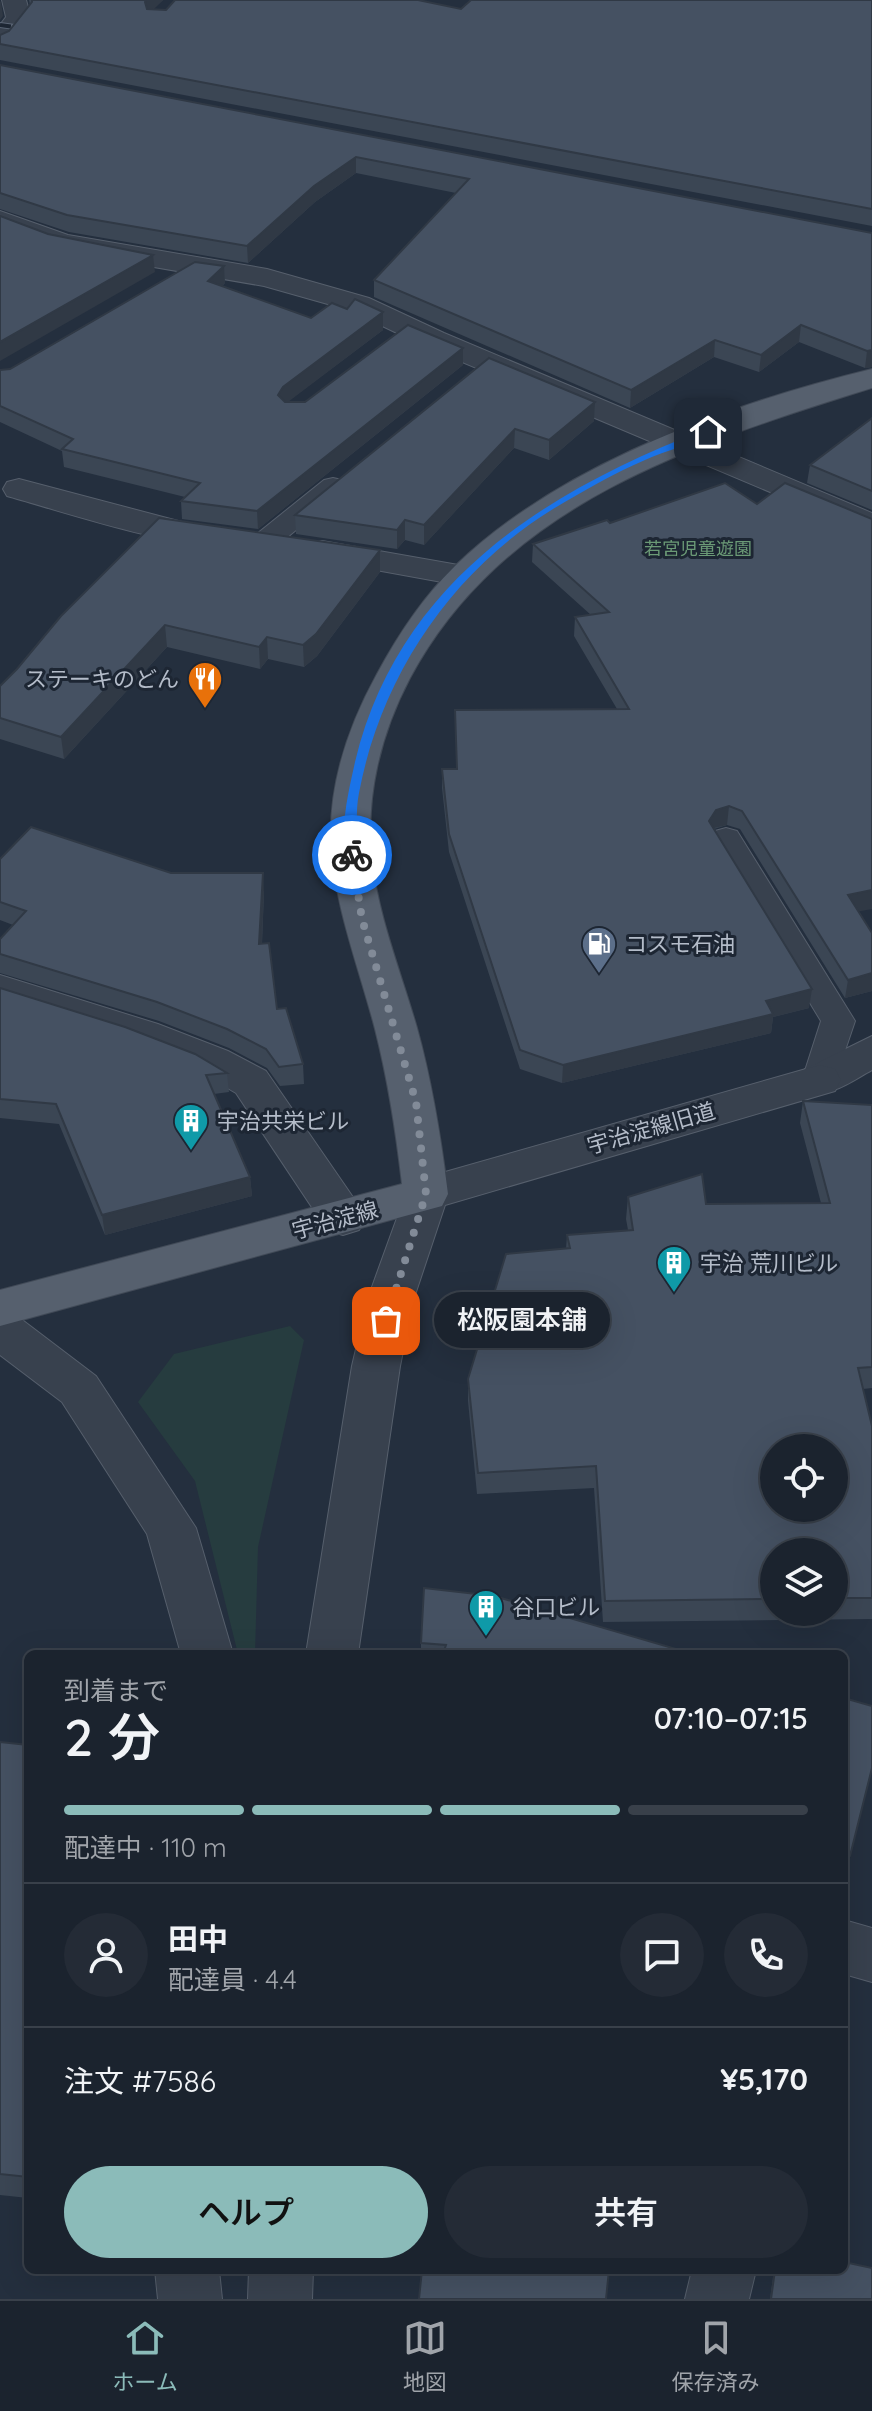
<!DOCTYPE html>
<html lang="ja">
<meta charset="utf-8">
<style>
body{margin:0;font-family:Quicksand,"Noto Sans JP",sans-serif;background:#242b36;color:#f1f3f6;height:100vh;display:flex;flex-direction:column;font-size:30px;white-space:nowrap}
*{box-sizing:border-box;margin:0}
p{font-size:26px;color:#a0a4aa}
.icon{flex:none;width:44px;height:44px;fill:none;stroke:currentColor;stroke-width:2;stroke-linecap:round;stroke-linejoin:round}
.map{position:relative;flex:1;overflow:hidden}
.drawer{position:absolute;left:24px;top:1650px;width:824px;height:624px;display:flex;flex-direction:column;background:#1b232e;border-radius:12px;box-shadow:0 8px 32px #0002,0 0 0 2px #39404a}
.drawer>*{flex:none}
.controls{position:absolute;left:760px;top:1434px;display:grid;gap:16px}
.controls a{display:grid;place-items:center;width:88px;height:88px;border-radius:50%;background:#1b232e;box-shadow:0 8px 32px #0002,0 0 0 2px #39404a;font-size:40px}
.pin{position:absolute;display:grid;place-items:center;width:68px;height:68px;color:#fff;margin:-34px;border-radius:16px;box-shadow:0 4px 12px #0006}
.courier{position:absolute;display:grid;place-items:center;width:80px;height:80px;margin:-40px;border:6px solid #1a73e8;border-radius:50%;background:#fff;color:#222;box-shadow:0 2px 10px #0007}
.bubble{position:absolute;height:56px;border-radius:28px;background:#1b232e;box-shadow:0 8px 32px #0002,0 0 0 2px #39404a;font-size:26px;font-weight:600;line-height:56px;text-align:center}
.head em{font-style:normal;font-weight:600}
.head div{display:flex;flex-direction:column-reverse}
.head{display:flex;align-items:center;justify-content:space-between;height:136px;padding:0 40px}
h1{font-size:52px;font-weight:600;line-height:60px}
.bar{display:grid;grid-template-columns:repeat(4,1fr);gap:12px 8px;align-content:center;height:96px;padding:0 40px}
.bar i{height:10px;border-radius:6px;background:#39404a}
.bar .current{background:#8bbbb9}
.bar p{grid-column:span 4}
.line{display:flex;align-items:center;gap:20px;padding:0 40px;border-top:2px solid #39404a}
.line div{flex:1}
.round{display:grid;place-items:center;flex:none;width:84px;height:84px;border-radius:42px;background:#242b36}
.button{display:flex;gap:16px;margin-top:auto;padding:16px 40px}
.button a{flex:1;height:92px;border-radius:48px;background:#8bbbb9;color:#111;font-size:32px;font-weight:600;line-height:92px;text-align:center}
.button a+a{background:#242b36;color:#f1f3f6}
.dock{display:flex;justify-content:space-around;align-items:center;height:112px;border-top:2px solid #39404a;background:#1b232e;font-size:22px;color:#a0a4aa}
.dock a{display:grid;justify-items:center;gap:4px}
.dock .current{color:#8bbbb9}
.map>svg:first-child{display:block}
.green{fill:#263c3f}
.lines{fill:none;stroke-linecap:round;stroke-linejoin:round}
.service-casing{stroke:#565f6c;stroke-width:2}
.minor-casing{stroke:#565f6c;stroke-width:2}
.tertiary-casing{stroke:#565f6c;stroke-width:2}
.primary-casing{stroke:#414a57;stroke-width:2}
.service{fill:#38414e;fill-rule:evenodd}
.minor{fill:#38414e;fill-rule:evenodd}
.tertiary{fill:#38414e;fill-rule:evenodd}
.primary{fill:#56606e;fill-rule:evenodd}
.rail-casing{stroke:#5a6575;stroke-width:6}
.rail{stroke:#1d2633;stroke-width:4;stroke-dasharray:11;stroke-linecap:butt}
.wall{fill:#3b4654;fill-rule:evenodd}
.shaded-wall{fill:#303945}
.building{fill:#455162;stroke:#303945;stroke-width:2;fill-rule:evenodd}
.route{fill:#1a73e8}
.done{stroke:#828b98;stroke-width:8;stroke-dasharray:0 14.4}
.labels{text-anchor:middle;stroke-width:6;stroke-linejoin:round;paint-order:stroke}
.far-park-label{font-size:18px;fill:#6b9a76;stroke:#1d2633}
.poi-label{font-size:22px;fill:#b4bcc9;stroke:#1d2633;text-anchor:start}
.street-label{font-size:22px;fill:#b4bcc9;stroke:#1d2633}
</style>
<div class="map">
<svg width="872" height="2299" viewBox="0 0 872 2299">
<rect width="100%" height="100%" fill="#242f3e"/>
<path class="green" d="M290,1326L304,1340L258,1547L255,1654H238L195,1481L138,1402L174,1354Z"/>
<g class="lines">
<defs>
<g id="service">
<path d="M333,478L342,480L346,486L342,492L273,549H253L249,543L253,537L324,480Z"/>
<path d="M726,828L737,831L855,1021L832,1089L820,1092L808,1089L802,1080L821,1021L710,838L715,831Z"/>
</g>
<g id="minor">
<path d="M2,0H26L31,18L9,45L0,48V25L6,17Z"/>
<path d="M0,211L68,235L267,269L369,298L444,333L872,513V535L422,345L349,310L264,286L61,251L0,229Z"/>
<path d="M19,479L182,522L223,529L228,536L223,543C185,553 52,508 7,496L3,489L7,482Z"/>
<path d="M322,541L464,566L476,569L481,576L476,583L464,586L310,558L305,551L310,544Z"/>
<path d="M0,975L158,1024L228,1051L266,1071L359,1206L366,1218L359,1230L343,1235L327,1230L236,1093L198,1071L128,1044L0,1003Z"/>
<path d="M872,1036V1070C850,1082 831,1098 805,1091L799,1080L805,1069Z"/>
<path d="M0,1311L17,1316L96,1376L196,1528L233,1654H181L147,1534L62,1402L0,1355Z"/>
<path d="M844,1920L872,1928V1982L844,1974Z"/>
<path d="M155,2270H219L222,2299H158Z"/>
<path d="M692,2270H756L749,2299H685Z"/>
</g>
<g id="tertiary">
<path d="M820,1065L835,1069L841,1080L835,1091L445,1205L414,1298L400,1366L358,1654H306L352,1366L368,1298L410,1182Z"/>
<path d="M249,2270H313L312,2299H248Z"/>
</g>
<path id="primary" d="M872,369V388C693,444 504,503 410,678C381,733 365,796 372,859C378,917 401,972 417,1028C432,1082 441,1138 448,1194L442,1206L0,1326V1290L402,1184C396,1132 388,1080 375,1029C359,967 334,906 331,841C329,782 349,725 377,674C398,635 423,597 455,566C562,463 730,404 872,369Z"/>
</defs>
<use href="#service" class="service-casing"/>
<use href="#minor" class="minor-casing"/>
<use href="#tertiary" class="tertiary-casing"/>
<use href="#primary" class="primary-casing"/>
<use href="#service" class="service"/>
<use href="#minor" class="minor"/>
<use href="#tertiary" class="tertiary"/>
<use href="#primary" class="primary"/>
<defs>
<path id="rail" d="M0,25L37,30"/>
</defs>
<use href="#rail" class="rail-casing"/>
<use href="#rail" class="rail"/>
</g>
<g class="wall">
<path d="M29,0H163L153,9H461L872,0V226L0,60V35L9,31L30,5Z"/>
<path d="M0,65L872,233V367L865,368L799,342L759,372L714,357L630,408L374,297V280L456,193L356,173L315,202L248,263L69,232L0,209Z"/>
<path d="M224,266L225,283L222,286L311,318L383,330L287,402H305L463,365L258,529L182,519L181,501L185,497L64,467L62,451L0,422V370L10,369Z"/>
<path d="M489,358L595,402L594,421L549,460L514,448L424,545L405,540L397,549L296,534L295,515Z"/>
<path d="M872,418V510L807,483L810,465Z"/>
<path d="M757,504L858,911L872,933V991L845,998L740,829L727,825L714,829L809,1008L773,1017L771,1033L562,1083L520,1069L449,852L442,788V769H456L617,709L574,636L575,617L591,615L532,562L533,544L610,523Z"/>
<path d="M380,550V572L317,656L304,667L268,659L260,669L167,647L64,759L0,739V686L17,669Z"/>
<path d="M0,859L171,873L264,892L262,944L277,1009L303,1064L304,1084L280,1086L267,1068L229,1048L159,1021L0,973V939L13,925L0,920Z"/>
<path d="M0,988L227,1073L229,1092L214,1094L250,1177L252,1196L105,1235L59,1124L0,1118Z"/>
<path d="M803,1101L872,1105V1388L863,1389L872,1426V1619L603,1622L594,1488L477,1494L468,1401V1379L566,1249L567,1235L628,1230L626,1219L628,1197L706,1204L821,1203L800,1123ZM774,1552H834V1612H774Z"/>
<path d="M421,1643L693,1654H421Z"/>
<path d="M0,1742L28,1745V2198L0,2195Z"/>
<path d="M774,2270H844L872,2299H770Z"/>
</g>
<g class="shaded-wall">
<path d="M146,0H163L146,17L145,2Z"/>
<path d="M1,1L3,16L0,20V2Z"/>
<path d="M356,157V173L315,202L248,263L247,246L314,186Z"/>
<path d="M153,255L155,272L0,361V342Z"/>
<path d="M224,266L225,283L209,298L208,281Z"/>
<path d="M383,312V330L284,405L278,395L283,387Z"/>
<path d="M801,325L799,342L759,372L761,355Z"/>
<path d="M715,340L714,357L630,408L631,390Z"/>
<path d="M463,348V365L258,529L257,511Z"/>
<path d="M872,350V367L865,368L867,351Z"/>
<path d="M595,402L594,421L549,460V440Z"/>
<path d="M515,429L514,448L424,545V525Z"/>
<path d="M405,520V540L397,549V530Z"/>
<path d="M380,550V572L317,656L304,667L303,645Z"/>
<path d="M165,625L167,647L64,759L61,737Z"/>
<path d="M267,637L268,659L260,669L259,647Z"/>
<path d="M729,806L727,825L714,828L709,821L716,810Z"/>
<path d="M263,873L264,892L261,963L259,944Z"/>
<path d="M872,890V909L845,914L848,895Z"/>
<path d="M872,973V991L845,998L848,980Z"/>
<path d="M812,989L809,1008L773,1017L771,1033L562,1083L563,1065L766,1001Z"/>
<path d="M250,1177L252,1196L105,1235L102,1215Z"/>
<path d="M850,1856L845,1880L844,1881V1860Z"/>
</g>
<g class="building">
<path d="M32,0H146L145,2L147,9L166,10L175,0H418L461,9L471,0H872V209L0,44V35L9,31L32,2Z"/>
<path d="M0,65L872,233V350L867,351L801,325L761,355L715,340L631,390L374,280L469,179L356,157L314,186L247,246L67,215L0,193Z"/>
<path d="M0,216L48,234L153,255L0,342Z"/>
<path d="M195,262L224,266L208,281L311,318L332,303L347,309L355,299L383,312L283,387L278,395L285,402H305L408,325L463,348L257,511L181,501L200,483L62,449L73,439L0,406V370L10,369Z"/>
<path d="M489,358L595,402L549,440L515,429L424,525L405,520L397,530L295,515Z"/>
<path d="M872,418V491L810,465Z"/>
<path d="M725,483L757,504L785,483L872,519V890L848,895L872,933V973L848,980L742,811L729,806L716,810L709,821L812,989L766,1001L773,1014L563,1065L520,1050L449,834L442,769H457L455,710L629,709L575,617L609,612L533,544L607,520L610,523Z"/>
<path d="M159,518L380,550L316,634L303,645L267,637L259,647L165,625L61,737L0,718V686L17,669L61,616Z"/>
<path d="M31,827L171,873H263L259,944L269,943L277,1009L286,1008L303,1064L279,1067L266,1049L227,1029L157,1002L0,954V939L26,911L0,902V859Z"/>
<path d="M0,988L125,1027L195,1054L227,1073L206,1075L250,1177L102,1215L56,1104L0,1099Z"/>
<path d="M803,1101L872,1105V1367L858,1368L872,1426V1598H834V1552H774V1599L605,1601L596,1466L478,1473L468,1379L506,1254L570,1248L567,1235L633,1230L628,1197L702,1174L706,1204L830,1203ZM774,1448H834V1508H774Z"/>
<path d="M424,1588L494,1596L693,1654H443L446,1645L421,1643Z"/>
<path d="M844,1698L872,1706V1768L850,1856L844,1860Z"/>
<path d="M0,1742L28,1745V2177L0,2174Z"/>
<path d="M844,2262L872,2268V2299H771L775,2270H844Z"/>
<path d="M422,2270H609L606,2299H419Z"/>
</g>
<path class="route" d="M704,430L712,432C693,445 666,450 645,460C614,473 582,492 553,509C451,572 381,676 359,793C355,813 358,835 357,855L347,857C339,828 349,790 355,762C398,583 544,492 704,430Z"/>
<g class="lines">
<path class="done" d="M352,855L362,919L416,1102L426,1194L386,1321"/>
</g>
<defs>
<symbol id="restaurant-pin" viewBox="-11 -11 22 30"><path d="M0 17L-7.5 6A9.5 9.5 0 1 1 7.5 6Z" fill="#e8710a" stroke="#1d2633"/><path d="M-5-6h1v4h1v-4h1v4h1v-4h1v5L-1.5 .5V6h-2V.5L-5-1ZM5-6V6H3V1.5H1.5Q1.5-4 5-6Z" fill="#fff"/></symbol>
<symbol id="fuel-pin" viewBox="-11 -11 22 30"><path d="M0 17L-7.5 6A9.5 9.5 0 1 1 7.5 6Z" fill="#5c6f8a" stroke="#1d2633"/><path d="M-5.5-6h7V0h2V4h1.3V-2.5L3-4.5l.8-.8L6-3V5H2.5V1h-1V6h-7ZM-4.2-4.7v3.2H.2V-4.7Z" fill="#fff"/></symbol>
<symbol id="building-pin" viewBox="-11 -11 22 30"><path d="M0 17L-7.5 6A9.5 9.5 0 1 1 7.5 6Z" fill="#0f9aa8" stroke="#1d2633"/><path d="M-4-6H4V6H1V3H-1V6H-4ZM-2.5-4.3h1.7v1.8h-1.7ZM.8-4.3h1.7v1.8H.8ZM-2.5-1h1.7V.8h-1.7ZM.8-1h1.7V.8H.8Z" fill="#fff"/></symbol>
</defs>
<g fill-rule="evenodd">
<use href="#restaurant-pin" x="185" y="659" width="40" height="54"/>
<use href="#fuel-pin" x="579" y="924" width="40" height="54"/>
<use href="#building-pin" x="171" y="1101" width="40" height="54"/>
<use href="#building-pin" x="654" y="1243" width="40" height="54"/>
<use href="#building-pin" x="466" y="1587" width="40" height="54"/>
</g>
<g class="labels">
<g class="far-park-label">
<text x="698" y="555">若宮児童遊園</text>
</g>
<g class="poi-label">
<text x="179" y="687" text-anchor="end">ステーキのどん</text>
<text x="625" y="952">コスモ石油</text>
<text x="217" y="1129">宇治共栄ビル</text>
<text x="700" y="1271">宇治 荒川ビル</text>
<text x="512" y="1615">谷口ビル</text>
</g>
<g class="street-label">
<text transform="translate(651 1128) rotate(-16)" y="8">宇治淀線旧道</text>
<text transform="translate(335 1220) rotate(-15)" y="8">宇治淀線</text>
</g>
</g>
</svg>
<div class="controls">
<a><svg class="icon" aria-label="locate" viewBox="0 0 24 24"><circle cx="12" cy="12" r="6"/><path d="M12 2v4M12 18v4M2 12h4M18 12h4"/></svg></a>
<a><svg class="icon" aria-label="layers" viewBox="0 0 24 24"><path d="M12 4l9 5-9 5-9-5zM3 14l9 5 9-5"/></svg></a>
</div>
<div class="pin" style="left:386px;top:1321px;background:#ea580c"><svg class="icon" aria-label="bag" viewBox="0 0 24 24"><path d="M5 8h14l-1 12H6zM9 8a3 3 0 0 1 6 0"/></svg></div>
<div class="pin" style="left:708px;top:432px;background:#1f2937"><svg class="icon" aria-label="home" viewBox="0 0 24 24"><path d="M3 11l9-7 9 7M6 9v11h12V9"/></svg></div>
<div class="courier" style="left:352px;top:855px"><svg class="icon" aria-label="bike" viewBox="0 0 24 24"><circle cx="6" cy="16" r="4"/><circle cx="18" cy="16" r="4"/><path d="M6 16l4-8h5l3 8M10 8l3 8H6M13 5h3"/></svg></div>
<div class="bubble" style="left:434px;top:1292px;width:176px">松阪園本舗</div>
<section class="drawer">
<div class="head"><div><h1>2 分</h1><p>到着まで</p></div><em>07:10–07:15</em></div>
<div class="bar"><i class="current"></i><i class="current"></i><i class="current"></i><i></i><p>配達中 · 110 m</p></div>
<div class="line" style="height:144px"><a class="round"><svg class="icon" aria-label="person" viewBox="0 0 24 24"><circle cx="12" cy="8" r="4"/><path d="M4 21q1-7 8-7t8 7"/></svg></a><div><b>田中</b><p>配達員 · 4.4</p></div><a class="round"><svg class="icon" aria-label="chat" viewBox="0 0 24 24"><path d="M4 5h16v11H9l-5 4z"/></svg></a><a class="round"><svg class="icon" aria-label="phone" viewBox="0 0 24 24"><path d="M5 4h4l2 5-3 2q2 4 5 5l2-3 5 2v4C11 20 4 13 5 4z"/></svg></a></div>
<div class="line" style="height:104px"><div>注文 #7586</div><b>¥5,170</b></div>
<div class="button"><a>ヘルプ</a><a>共有</a></div>
</section>
</div>
<nav class="dock">
<a class="current"><svg class="icon" aria-label="home" viewBox="0 0 24 24"><path d="M3 11l9-7 9 7M6 9v11h12V9"/></svg>ホーム</a>
<a><svg class="icon" aria-label="map" viewBox="0 0 24 24"><path d="M3 6l6-2 6 2 6-2v14l-6 2-6-2-6 2zM9 4v14M15 6v14"/></svg>地図</a>
<a><svg class="icon" aria-label="saved" viewBox="0 0 24 24"><path d="M7 4h10v16l-5-4-5 4z"/></svg>保存済み</a>
</nav>
